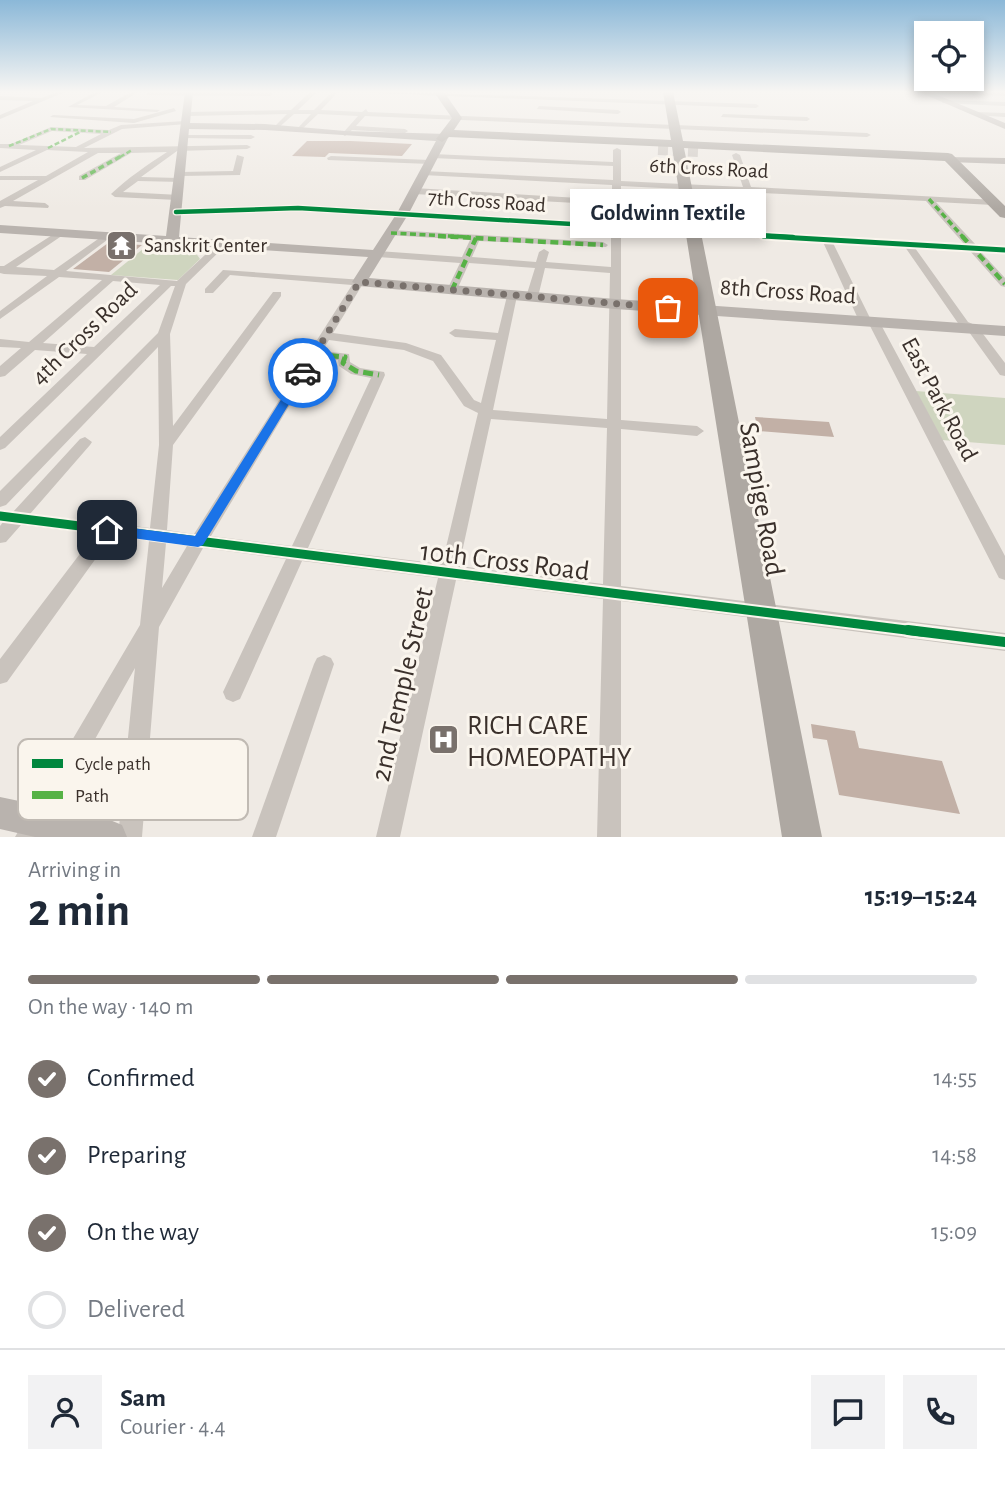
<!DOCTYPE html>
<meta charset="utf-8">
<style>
body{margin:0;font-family:"Alegreya Sans",sans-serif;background:#f2f2f3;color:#1f2937;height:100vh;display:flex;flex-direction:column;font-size:26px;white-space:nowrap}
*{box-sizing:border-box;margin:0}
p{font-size:23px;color:#747a83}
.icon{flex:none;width:38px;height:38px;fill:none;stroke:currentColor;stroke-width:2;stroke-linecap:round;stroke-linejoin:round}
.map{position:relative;height:837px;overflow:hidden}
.sheet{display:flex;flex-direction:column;background:#fff;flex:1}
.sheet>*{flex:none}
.fabs{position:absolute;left:914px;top:21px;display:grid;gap:14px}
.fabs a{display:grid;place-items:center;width:70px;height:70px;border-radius:0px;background:#fff;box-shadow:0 4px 10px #0003;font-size:35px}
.pin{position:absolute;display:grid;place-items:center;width:60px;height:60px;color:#fff;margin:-30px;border-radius:14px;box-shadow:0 4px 10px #0006}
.courier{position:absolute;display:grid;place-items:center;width:70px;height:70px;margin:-35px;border:5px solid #1a73e8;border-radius:50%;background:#fff;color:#222;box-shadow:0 2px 9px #0007}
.bubble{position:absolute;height:49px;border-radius:0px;background:#fff;box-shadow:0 4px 10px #0003;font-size:23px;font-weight:700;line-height:49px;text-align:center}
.overview em{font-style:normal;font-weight:700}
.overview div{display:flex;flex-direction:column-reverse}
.overview{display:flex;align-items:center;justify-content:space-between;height:119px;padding:0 28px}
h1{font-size:46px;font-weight:700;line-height:52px}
.bar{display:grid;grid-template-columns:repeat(4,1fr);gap:10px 7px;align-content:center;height:84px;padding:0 28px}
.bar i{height:9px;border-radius:5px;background:#e0e1e3}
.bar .active{background:#79716c}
.bar p{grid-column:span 4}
.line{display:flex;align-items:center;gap:18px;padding:0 28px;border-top:2px solid #e0e1e3}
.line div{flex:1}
.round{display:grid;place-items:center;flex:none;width:74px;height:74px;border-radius:0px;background:#f2f2f3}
ol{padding:0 28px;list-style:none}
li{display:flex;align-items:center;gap:21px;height:77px}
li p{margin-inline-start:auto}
li .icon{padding:7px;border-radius:50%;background:#79716c;color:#fff;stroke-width:4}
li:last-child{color:#747a83}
li i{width:38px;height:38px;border:4px solid #e0e1e3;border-radius:50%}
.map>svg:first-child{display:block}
.green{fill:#cfd5bf}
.building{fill:#c2b0a6}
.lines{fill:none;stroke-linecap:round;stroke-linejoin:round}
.primary-tunnel{stroke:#cbc5bf;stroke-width:10;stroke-dasharray:10 5;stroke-linecap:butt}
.street{fill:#c9c3bd;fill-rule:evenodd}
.secondary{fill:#b9b3ae;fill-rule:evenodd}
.primary{fill:#aea8a2;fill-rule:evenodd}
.quiet-far3{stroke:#56b246;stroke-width:2.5;stroke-dasharray:5 2.5;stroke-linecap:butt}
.quiet-far2{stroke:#56b246;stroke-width:3.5;stroke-dasharray:6 3.5;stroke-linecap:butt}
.quiet-far1{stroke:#56b246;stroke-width:4.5;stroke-dasharray:8 4.5;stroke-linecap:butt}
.quiet{stroke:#56b246;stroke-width:5;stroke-dasharray:10 5;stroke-linecap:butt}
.cycleway-far3-casing{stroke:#faf5ed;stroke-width:7}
.cycleway-far2-casing{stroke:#faf5ed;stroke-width:9}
.cycleway-far1-casing{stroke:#faf5ed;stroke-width:13}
.cycleway-casing{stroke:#faf5ed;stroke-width:15}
.cycleway-far3{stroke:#00873e;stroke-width:4.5}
.cycleway-far2{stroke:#00873e;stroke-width:5}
.cycleway-far1{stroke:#00873e;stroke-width:9}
.cycleway{stroke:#00873e;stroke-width:10}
.route{fill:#1a73e8}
.done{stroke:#79716c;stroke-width:7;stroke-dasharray:0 12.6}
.labels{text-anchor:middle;stroke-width:6;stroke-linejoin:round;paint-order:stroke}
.far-street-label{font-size:21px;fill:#3a302b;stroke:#faf5ed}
.far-poi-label{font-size:21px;fill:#3a302b;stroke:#faf5ed;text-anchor:start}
.street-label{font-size:24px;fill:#3a302b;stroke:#faf5ed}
.near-street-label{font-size:28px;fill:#3a302b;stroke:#faf5ed}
.near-poi-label{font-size:28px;fill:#3a302b;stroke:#faf5ed;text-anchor:start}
.key{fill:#faf5ed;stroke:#c0bab3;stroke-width:2}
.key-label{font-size:19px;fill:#3a302b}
</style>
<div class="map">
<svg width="1005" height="837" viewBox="0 0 1005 837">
<rect width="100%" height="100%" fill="#efeae4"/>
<g class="green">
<path d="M154,240L188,242L200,259L178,280L111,275Z"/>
<path d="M916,391L1005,398V445L942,440Z"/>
</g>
<g class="building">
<path d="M307,141H351L412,144L402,156L329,153L325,157L292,156Z"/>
<path d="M108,243L142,245L109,272L73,269Z"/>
<path d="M755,417L829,422L834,437L758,431Z"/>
<path d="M811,724L855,731L859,748L942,761L960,814L839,795L827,740L813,738Z"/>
</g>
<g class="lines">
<path class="primary-tunnel" d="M658,150L700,152"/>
<g class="street">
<path d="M57,92H65L0,119V115L33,101L0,100V96L41,98Z"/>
<path d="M95,92H103L77,105L106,106L131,92H138L114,107L160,110L157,112L68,107Z"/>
<path d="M148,92H270L273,94L270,96L146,95Z"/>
<path d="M310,92H317L298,110H314L332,92H338L321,110L362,112L366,109L368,112L867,133L871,135L867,137L365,116L356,126L405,129L408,131L405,133L352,130L345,136L342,134L358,116L318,114L299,132L296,130L311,114H294L276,130L273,128L287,114L187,116L184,114L187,112L291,110Z"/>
<path d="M344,92H402L756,104L759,106L756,108Z"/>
<path d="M947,92H1005V96L950,94Z"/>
<path d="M944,100L1005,102V106L942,103Z"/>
<path d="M539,106L618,110L621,112L618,114L537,109Z"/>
<path d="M174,108L176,111L134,123L50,117L53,115L134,119Z"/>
<path d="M976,112L1005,113V117L974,115Z"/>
<path d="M723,114L807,117L810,119L807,121L721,117Z"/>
<path d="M185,121L187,124L122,129L84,148L247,145L251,147L247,149L177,151L141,177L179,178L183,180L182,182L138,181L123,192L180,195L181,197L177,200L115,197L111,194C128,178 147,165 167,152L131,153L85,180H79V176L121,153H98L13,201L45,203L49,206L48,208L5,206L0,208V201L38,180H0V176H46L88,152L47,150L0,172V167L36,150L0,148V144H11L51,127L109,130L121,125ZM52,131L101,134L76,147L19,145Z"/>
<path d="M186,135H251L255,137L251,139L184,138Z"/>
<path d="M617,148L621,150V181L743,187L732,155L736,153L740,155L751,187L996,200V204L993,205L936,202L976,245L1005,247V253L981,252L1005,278V287L1001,286L970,251L915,248L968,322L977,326L1005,363V376L1000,375L969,332L960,326L905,247L833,243L870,318L877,319L879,321L1005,556V580L999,578L869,324L861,323L859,321L823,242L621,230V420L697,426L704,431L697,436L621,429V586L1005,633V651L621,601V837H597L603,599L456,580L400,837H376L438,578L302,561L240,699L233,702L226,699L223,692L286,559L203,548L159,627L142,837H118L135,668L40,837H15L140,625L149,541L112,536L7,682L0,684V659L95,534L21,525L6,542L0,543V526L3,522H0V510L13,512L80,439L85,437L92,442L90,445L30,514L150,528L159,445L158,347L6,505L0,507V491L158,333L175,286H171L5,448L0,450V437L87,354L35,350L5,376L0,377V366L21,348L0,347V339L29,342L102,280L59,277L0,319V311L47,276L4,274L0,273V266H4L60,230L63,231V235L16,267L54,270L108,232L113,235L111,237L66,271L177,281L220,241H226V245L186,284L170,334L173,426L273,292H281V296L173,445L167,530L194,534L313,347L295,346L289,342L295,338L317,340L352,285L230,275L213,293H205V289L223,270L363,280L364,282L333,333L406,343L441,355L474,400L481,403L496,340L455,337L449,333L455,329L498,333L507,296L512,293L516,294L517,296L493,410L607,419L610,273L545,268L538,297L532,300L526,297L535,268L469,263L457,290L452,293L447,290L460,263L378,257L373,254L378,251L462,257L470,240L388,235V231L391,230L603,242L608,245L606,247L479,241L472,257L536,262L539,252L544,249L549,252L546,262L611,267V229L298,211L176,215L173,214V210L298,205L612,224V205L414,194L410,191L414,188L612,200V185L423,175L419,173L423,171L613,180V166L433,158L429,156L433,154L613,162V150ZM621,186L926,201L965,245L621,224ZM113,281L160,285L94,347L43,343ZM329,340L404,350L433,361L464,406L478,413L442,564L308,548L385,375L384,372L360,368L350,362L349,354L322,351ZM318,358L338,360L339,366L351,374L371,378L292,546L211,536ZM491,419L607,428L603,584L459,566ZM166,543L187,546L162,588Z"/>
<path d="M237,155L244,157L240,175L180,176L176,174L180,172L233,171Z"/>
<path d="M331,156L430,160L434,162L430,164L328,160L327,158Z"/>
<path d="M324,655L331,658L334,664L276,837H252L314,664L317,658Z"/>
</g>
<g class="secondary">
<path d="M185,92H193L190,123L265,124L345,131L447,134L449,136L409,213L369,278L615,299L1005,326V336L615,309L359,286L352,282L368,257L0,233V225L166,236ZM189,129L265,130L436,141L397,213L373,250L179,237Z"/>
<path d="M919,92H930L1005,123V129Z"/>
<path d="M945,157L1005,158V164L949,162L945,161Z"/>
<path d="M0,797L110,820L122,825L127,837H35L0,829Z"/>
</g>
<path class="primary" d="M434,92H444L462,118L454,130L671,140L663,92H673L683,141L948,153L952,154L1005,206V218L1000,217L945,161L684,148L822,837H782L672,147L449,137L442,142L436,139L452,118Z"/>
<g class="quiet-far3">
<path d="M9,146L51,129L111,132"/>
<path d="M48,148L82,131"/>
<path d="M120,157L132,150"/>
</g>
<g class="quiet-far2">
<path d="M82,178L123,155"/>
<path d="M929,199L963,237"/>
<path d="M391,233L469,237"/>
</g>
<g class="quiet-far1">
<path d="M438,236L603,245"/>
<path d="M962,236L1005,284"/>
<path d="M452,290L476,238"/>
</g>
<path class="quiet" d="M314,354L345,357L343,363L356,371L379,375"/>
<defs>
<path id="cycleway-far3" d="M176,212L298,208L793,237"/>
<path id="cycleway-far2" d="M763,236L1005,250"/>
<path id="cycleway-far1" d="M0,516L922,632"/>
<path id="cycleway" d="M908,630L1005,642"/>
</defs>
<use href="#cycleway-far3" class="cycleway-far3-casing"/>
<use href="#cycleway-far2" class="cycleway-far2-casing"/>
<use href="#cycleway-far1" class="cycleway-far1-casing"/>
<use href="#cycleway" class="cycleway-casing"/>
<use href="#cycleway-far3" class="cycleway-far3"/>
<use href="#cycleway-far2" class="cycleway-far2"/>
<use href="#cycleway-far1" class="cycleway-far1"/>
<use href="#cycleway" class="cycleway"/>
</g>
<linearGradient id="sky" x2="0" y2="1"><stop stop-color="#8bb8d8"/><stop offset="0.44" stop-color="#f8f6f3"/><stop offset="1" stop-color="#f8f6f3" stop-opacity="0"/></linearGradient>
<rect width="1005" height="209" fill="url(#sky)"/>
<path class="route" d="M299,371L308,373L203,545L198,547L103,534L101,530L107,525L195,536Z"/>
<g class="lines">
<path class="done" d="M303,373L359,282L668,308"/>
</g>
<defs>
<symbol id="temple-square" viewBox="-11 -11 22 22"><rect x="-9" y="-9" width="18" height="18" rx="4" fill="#79716c" stroke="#faf5ed"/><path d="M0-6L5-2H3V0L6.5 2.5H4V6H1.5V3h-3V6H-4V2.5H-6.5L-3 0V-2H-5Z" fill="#fff"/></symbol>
<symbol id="hospital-square" viewBox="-11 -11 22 22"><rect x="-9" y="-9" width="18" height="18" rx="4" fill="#79716c" stroke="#faf5ed"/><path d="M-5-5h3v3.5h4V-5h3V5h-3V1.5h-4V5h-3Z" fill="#fff"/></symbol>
</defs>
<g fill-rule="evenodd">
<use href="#temple-square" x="104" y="228" width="35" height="35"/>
<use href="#hospital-square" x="426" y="722" width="35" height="35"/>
</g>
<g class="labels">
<g class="far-street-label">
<text transform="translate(709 168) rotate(3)" y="7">6th Cross Road</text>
<text transform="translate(487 201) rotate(4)" y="7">7th Cross Road</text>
</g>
<g class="far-poi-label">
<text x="144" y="252">Sanskrit Center</text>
</g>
<g class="street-label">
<text transform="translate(788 291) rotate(4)" y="8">8th Cross Road</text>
<text transform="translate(84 333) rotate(-44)" y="8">4th Cross Road</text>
<text transform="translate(940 399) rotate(62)" y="8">East Park Road</text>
</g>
<g class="near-street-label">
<text transform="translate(763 499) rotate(80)" y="10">Sampige Road</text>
<text transform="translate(505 560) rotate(7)" y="10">10th Cross Road</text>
<text transform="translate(401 684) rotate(-77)" y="10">2nd Temple Street</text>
</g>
<g class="near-poi-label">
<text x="467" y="734">RICH CARE<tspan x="467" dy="32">HOMEOPATHY</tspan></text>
</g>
</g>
<rect x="18" y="739" width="230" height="81" rx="10" class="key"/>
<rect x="32" y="759" width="31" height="9" fill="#00873e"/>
<rect x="32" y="791" width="31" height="8" fill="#56b246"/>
<g class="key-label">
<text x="75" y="770">Cycle path</text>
<text x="75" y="802">Path</text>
</g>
</svg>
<div class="fabs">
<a><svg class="icon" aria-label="locate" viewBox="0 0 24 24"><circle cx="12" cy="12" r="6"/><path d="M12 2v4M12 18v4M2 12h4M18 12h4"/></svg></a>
</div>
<div class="pin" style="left:668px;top:308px;background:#ea580c"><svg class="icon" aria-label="bag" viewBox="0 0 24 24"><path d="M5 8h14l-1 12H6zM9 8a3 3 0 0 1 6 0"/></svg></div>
<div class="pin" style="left:107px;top:530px;background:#1f2937"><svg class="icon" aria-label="home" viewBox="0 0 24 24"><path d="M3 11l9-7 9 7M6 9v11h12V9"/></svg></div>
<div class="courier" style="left:303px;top:373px"><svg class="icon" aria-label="car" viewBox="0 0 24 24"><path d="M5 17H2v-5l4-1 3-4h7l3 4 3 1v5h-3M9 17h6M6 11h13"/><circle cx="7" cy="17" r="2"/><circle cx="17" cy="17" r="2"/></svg></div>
<div class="bubble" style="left:570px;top:189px;width:196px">Goldwinn Textile</div>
</div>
<section class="sheet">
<div class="overview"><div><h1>2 min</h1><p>Arriving in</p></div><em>15:19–15:24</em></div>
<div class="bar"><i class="active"></i><i class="active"></i><i class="active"></i><i></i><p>On the way · 140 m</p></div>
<ol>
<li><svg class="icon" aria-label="check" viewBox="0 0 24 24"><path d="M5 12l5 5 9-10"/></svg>Confirmed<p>14:55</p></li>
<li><svg class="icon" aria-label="check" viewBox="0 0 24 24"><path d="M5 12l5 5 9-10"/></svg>Preparing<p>14:58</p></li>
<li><svg class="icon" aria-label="check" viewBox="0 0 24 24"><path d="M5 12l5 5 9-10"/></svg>On the way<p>15:09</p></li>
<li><i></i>Delivered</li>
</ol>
<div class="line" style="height:126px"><a class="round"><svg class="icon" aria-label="person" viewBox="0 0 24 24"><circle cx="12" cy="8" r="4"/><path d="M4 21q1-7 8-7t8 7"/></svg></a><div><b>Sam</b><p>Courier · 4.4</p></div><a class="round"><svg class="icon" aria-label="chat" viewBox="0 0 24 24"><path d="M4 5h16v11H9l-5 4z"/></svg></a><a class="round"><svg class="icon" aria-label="phone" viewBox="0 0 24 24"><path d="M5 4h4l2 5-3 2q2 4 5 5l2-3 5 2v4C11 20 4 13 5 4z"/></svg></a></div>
</section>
